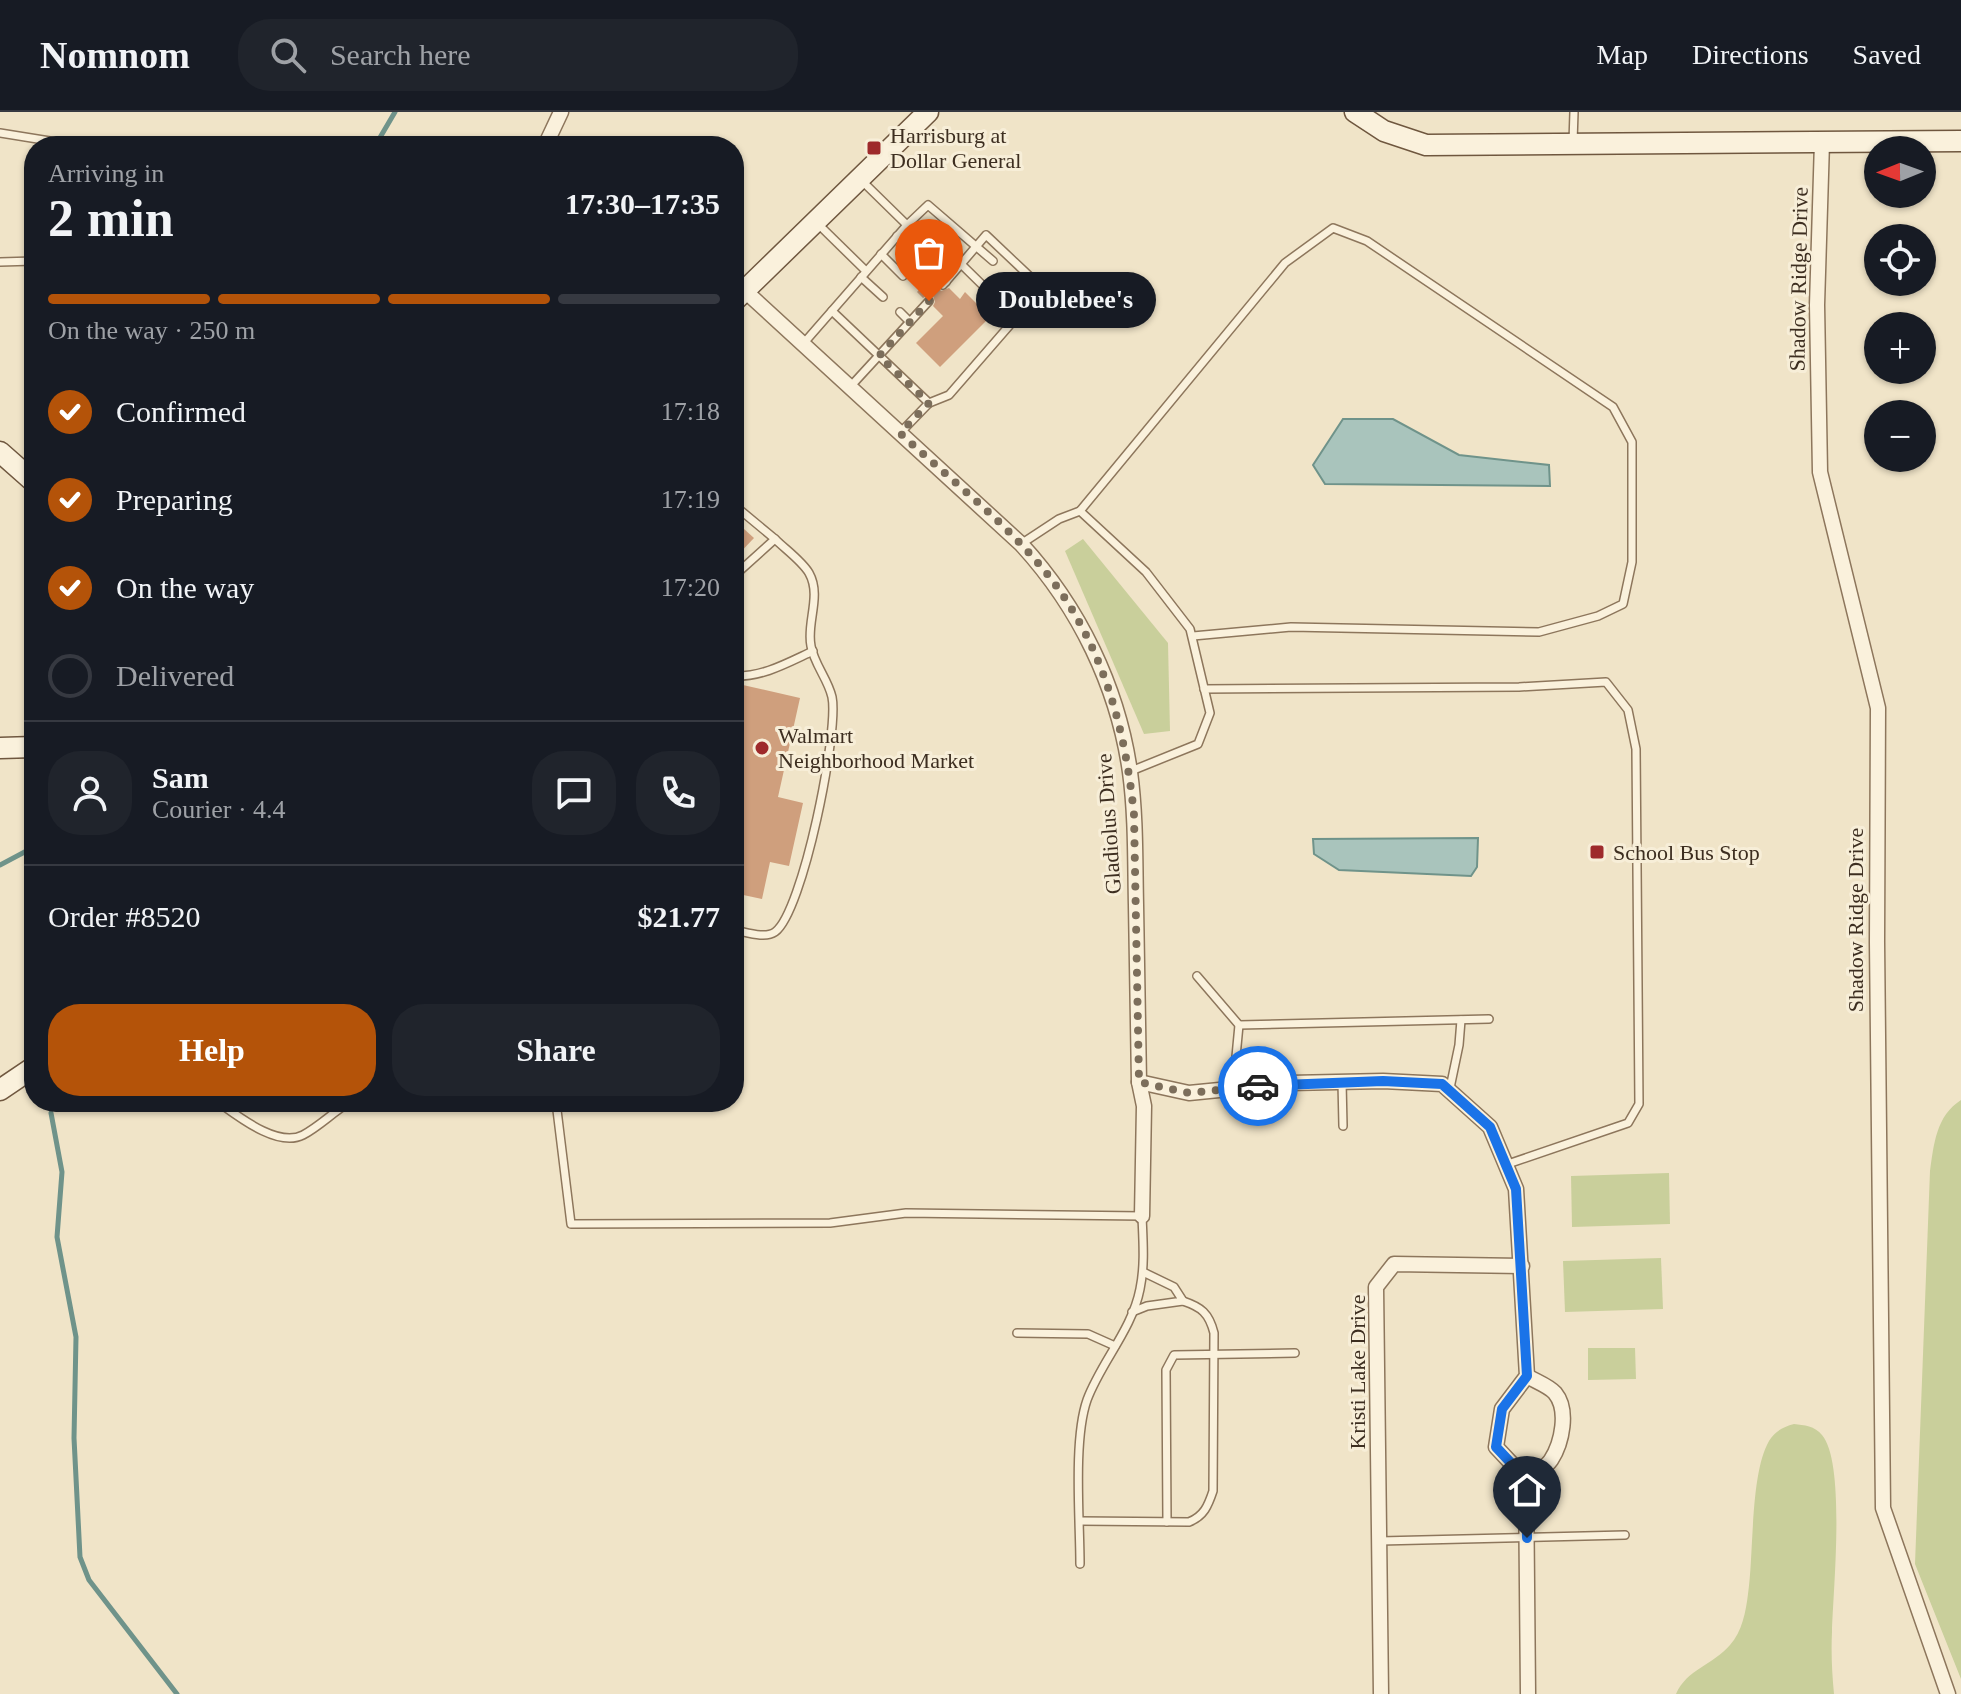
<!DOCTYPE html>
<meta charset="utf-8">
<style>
body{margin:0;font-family:"Times New Roman",serif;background:#20242c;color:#f1f3f6;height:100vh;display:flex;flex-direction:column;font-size:30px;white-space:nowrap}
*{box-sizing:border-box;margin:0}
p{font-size:26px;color:#9ea1a6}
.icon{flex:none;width:44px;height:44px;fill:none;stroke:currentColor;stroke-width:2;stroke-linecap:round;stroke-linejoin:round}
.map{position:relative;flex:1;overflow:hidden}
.panel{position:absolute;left:24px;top:24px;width:720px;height:976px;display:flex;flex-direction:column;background:#171b24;border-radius:32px;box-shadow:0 2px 6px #0004}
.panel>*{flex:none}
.needle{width:52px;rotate:269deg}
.fabs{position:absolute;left:1864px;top:24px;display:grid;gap:16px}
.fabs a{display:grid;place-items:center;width:72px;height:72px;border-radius:50%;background:#171b24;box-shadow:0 2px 6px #0004;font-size:40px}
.pin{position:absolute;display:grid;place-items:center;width:68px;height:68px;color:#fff;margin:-82px -34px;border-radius:50% 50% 50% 0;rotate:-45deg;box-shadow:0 0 8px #0007}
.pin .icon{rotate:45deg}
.courier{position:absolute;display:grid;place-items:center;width:80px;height:80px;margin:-40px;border:6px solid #1a73e8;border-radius:50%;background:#fff;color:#222;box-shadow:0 2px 10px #0007}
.bubble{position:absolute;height:56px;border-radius:28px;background:#171b24;box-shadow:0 2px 6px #0004;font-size:26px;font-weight:700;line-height:56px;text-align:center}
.summary em{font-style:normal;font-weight:700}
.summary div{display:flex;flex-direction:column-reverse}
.summary{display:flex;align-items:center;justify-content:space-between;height:136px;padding:0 24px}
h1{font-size:52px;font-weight:700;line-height:60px}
.bar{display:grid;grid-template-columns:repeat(4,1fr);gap:12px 8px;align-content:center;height:96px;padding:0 24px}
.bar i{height:10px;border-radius:6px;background:#363941}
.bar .active{background:#b45309}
.bar p{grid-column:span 4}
.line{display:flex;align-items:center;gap:20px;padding:0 24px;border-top:2px solid #363941}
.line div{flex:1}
.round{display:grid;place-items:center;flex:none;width:84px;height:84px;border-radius:32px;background:#20242c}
ol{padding:0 24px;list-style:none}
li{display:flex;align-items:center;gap:24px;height:88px}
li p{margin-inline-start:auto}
li .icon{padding:8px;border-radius:50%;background:#b45309;color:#fff;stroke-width:4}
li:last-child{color:#9ea1a6}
li i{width:44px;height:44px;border:4px solid #363941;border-radius:50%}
.button{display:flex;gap:16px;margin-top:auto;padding:16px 24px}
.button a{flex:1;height:92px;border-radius:32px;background:#b45309;color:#fff;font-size:32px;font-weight:700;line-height:92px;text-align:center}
.button a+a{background:#20242c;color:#f1f3f6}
header{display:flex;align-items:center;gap:48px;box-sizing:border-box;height:112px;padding:0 40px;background:#171b24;border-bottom:2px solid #363941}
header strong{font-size:38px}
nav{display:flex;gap:44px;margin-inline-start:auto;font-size:28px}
.search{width:560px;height:72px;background:#20242c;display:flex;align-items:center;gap:20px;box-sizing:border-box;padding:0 28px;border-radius:32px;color:#9ea1a6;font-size:30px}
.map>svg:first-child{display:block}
.green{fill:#c9cf9b}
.water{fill:#a9c4bc;stroke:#6f938a;stroke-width:2}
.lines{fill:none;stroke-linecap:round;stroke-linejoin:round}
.stream{stroke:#6f938a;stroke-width:5}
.building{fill:#cf9f7d}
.lane-casing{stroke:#8d765c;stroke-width:10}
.street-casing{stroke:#8d765c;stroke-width:17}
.secondary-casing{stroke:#6f573f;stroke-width:23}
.lane{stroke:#faf1dc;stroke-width:7}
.street{stroke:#faf1dc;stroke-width:14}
.secondary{stroke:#faf1dc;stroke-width:20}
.done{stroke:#7c6e5b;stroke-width:8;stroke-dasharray:0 14.4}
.route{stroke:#1a73e8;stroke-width:10}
.poi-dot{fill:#9e2a2b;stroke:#f7eed8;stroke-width:3}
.labels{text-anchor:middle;stroke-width:6;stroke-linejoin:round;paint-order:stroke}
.poi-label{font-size:22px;fill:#3d2e20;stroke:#f7eed8;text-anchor:start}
.street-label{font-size:22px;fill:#3d2e20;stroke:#f7eed8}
</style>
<header>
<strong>Nomnom</strong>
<div class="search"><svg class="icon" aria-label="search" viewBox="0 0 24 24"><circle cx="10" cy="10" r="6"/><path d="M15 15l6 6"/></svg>Search here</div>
<nav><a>Map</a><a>Directions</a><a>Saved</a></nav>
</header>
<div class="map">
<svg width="1961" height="1582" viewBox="0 0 1961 1582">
<rect width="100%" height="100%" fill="#f0e4c8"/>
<g class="green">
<path d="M1083,427L1168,531L1170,619L1144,622L1065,439Z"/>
<path d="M1961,988V1567L1915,1452L1930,1059C1934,1032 1936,1004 1961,988Z"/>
<path d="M1669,1061L1670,1112L1572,1115L1571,1064Z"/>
<path d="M1661,1146L1663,1197L1565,1200L1563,1149Z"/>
<path d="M1588,1236H1635L1636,1267L1588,1268Z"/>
<path d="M1794,1312C1804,1313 1815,1314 1822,1323C1846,1351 1833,1479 1832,1520C1831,1541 1832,1561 1834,1582H1676C1687,1557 1713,1553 1730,1533C1742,1520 1746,1499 1748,1482C1754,1441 1750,1362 1769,1329C1775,1319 1783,1315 1794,1312Z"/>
</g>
<g class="water">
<path d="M1343,307H1393L1459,343L1549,353L1550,374L1325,372L1313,353Z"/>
<path d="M1478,726L1477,755L1471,764L1339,758L1314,742L1313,727Z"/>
</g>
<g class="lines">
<g class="stream">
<path d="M375,34L395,0"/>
<path d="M0,753L34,735"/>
<path d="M51,1001L62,1060L57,1125L76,1225L74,1326L80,1445L89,1468L177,1582"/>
</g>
</g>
<g class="building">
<path d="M931,165L941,179L949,176L960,187L965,180L990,205L940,255L916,231L943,204L933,194L935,190L933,184L928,183L923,186L917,180Z"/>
<path d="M734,408L754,426L734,447Z"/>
<path d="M734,571L800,586L778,685L803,691L789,754L770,750L762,787L734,781Z"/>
</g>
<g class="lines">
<defs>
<g id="lane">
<path d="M0,21L81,34"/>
<path d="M1573,30L1574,0"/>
<path d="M816,110L866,159"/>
<path d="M907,113L928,93L993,149"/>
<path d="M897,124L919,145"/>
<path d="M881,142L903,164"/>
<path d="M0,150L34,149"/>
<path d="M961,152L1017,207"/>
<path d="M936,161L946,170"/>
<path d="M861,165L883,185"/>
<path d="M1016,169L1034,187"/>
<path d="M832,199L929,291L900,321"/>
<path d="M900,200L910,210"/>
<path d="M803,232L907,113L860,67"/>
<path d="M850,275L929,189"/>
<path d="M929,291L949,283L1042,176L986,123L943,173"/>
<path d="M734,393L775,427L734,464"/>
<path d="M1080,399L1146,460L1190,517L1210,601L1198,632L1131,659"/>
<path d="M1021,432L1059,407L1080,399L1285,151L1333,116L1367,129L1613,295L1632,330V450L1623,492L1598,504L1539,520L1291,515L1193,524"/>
<path d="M734,564C763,565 787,551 813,539"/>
<path d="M1204,577L1519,575L1606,570L1628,598L1636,637L1639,992L1628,1011L1505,1053"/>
<path d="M734,818C746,820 765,827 775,820C803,800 839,619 832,585C828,567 814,552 811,534C806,511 822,484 809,461C802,449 785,437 775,427"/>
<path d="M1197,864L1239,913L1233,976"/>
<path d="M1239,913L1489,907"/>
<path d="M1342,970L1343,1014"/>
<path d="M1450,976L1459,933L1461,908"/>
<path d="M218,990C239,1005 278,1036 303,1023C320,1014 333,1000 350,990"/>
<path d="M556,990L571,1112L830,1111L906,1101L1142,1104C1143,1129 1145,1153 1140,1177C1132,1218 1101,1250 1087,1288C1073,1328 1080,1408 1080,1452"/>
<path d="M1132,1200L1147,1194L1183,1189L1174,1175L1143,1160"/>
<path d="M1017,1221L1088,1222L1115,1234"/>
<path d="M1080,1409L1189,1410C1204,1404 1208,1394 1213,1379L1214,1221C1209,1201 1201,1195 1183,1189"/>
<path d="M1167,1410L1166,1258L1174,1243L1295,1241"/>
<path d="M1380,1429L1625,1423"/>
</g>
<g id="street">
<path d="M1822,30L1817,193L1820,360L1878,596L1877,830L1883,1396L1948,1582"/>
<path d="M545,34L561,0"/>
<path d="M744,178L1021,432C1079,495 1118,575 1130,660C1136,704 1135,749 1136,793C1137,852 1138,911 1139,970L1144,994L1142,1104"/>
<path d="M1139,970L1189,981L1290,971L1383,969L1442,972L1490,1015L1516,1077L1527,1264L1502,1297L1496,1335L1526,1367L1528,1582"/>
<path d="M1526,1367C1534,1361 1546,1356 1551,1348C1562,1331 1569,1298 1555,1281C1549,1274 1535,1269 1527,1264"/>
<path d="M1381,1582L1376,1175L1394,1152L1522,1154"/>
</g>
<g id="secondary">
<path d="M1355,0L1384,19L1426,33L1961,29"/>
<path d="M734,189L928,0"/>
<path d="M0,340L34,370"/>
<path d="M0,636L34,635"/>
<path d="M0,978L34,955"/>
</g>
</defs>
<use href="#lane" class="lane-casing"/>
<use href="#street" class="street-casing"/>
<use href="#secondary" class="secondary-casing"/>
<use href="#lane" class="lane"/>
<use href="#street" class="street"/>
<use href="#secondary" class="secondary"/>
</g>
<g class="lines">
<path class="done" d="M929,189L879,244L929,291L900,321C946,364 997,403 1038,451C1100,522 1125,612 1134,703L1139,970L1189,981L1258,974"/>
<path class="route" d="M1258,974L1383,969L1442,972L1490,1015L1516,1077L1527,1264L1502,1297L1496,1335L1526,1367L1527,1426"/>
</g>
<g class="poi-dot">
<rect x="866" y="28" width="16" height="16" rx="4"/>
<circle cx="762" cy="636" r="8"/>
<rect x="1589" y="732" width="16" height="16" rx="4"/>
</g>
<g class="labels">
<g class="poi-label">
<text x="890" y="31">Harrisburg at<tspan x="890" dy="25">Dollar General</tspan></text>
<text x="778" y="631">Walmart<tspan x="778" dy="25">Neighborhood Market</tspan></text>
<text x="1613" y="748">School Bus Stop</text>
</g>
<g class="street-label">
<text transform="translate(1798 167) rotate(-89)" y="8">Shadow Ridge Drive</text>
<text transform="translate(1108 712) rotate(-94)" y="8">Gladiolus Drive</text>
<text transform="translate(1855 808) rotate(-90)" y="8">Shadow Ridge Drive</text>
<text transform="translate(1357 1260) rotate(-90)" y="8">Kristi Lake Drive</text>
</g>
</g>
</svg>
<div class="fabs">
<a><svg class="needle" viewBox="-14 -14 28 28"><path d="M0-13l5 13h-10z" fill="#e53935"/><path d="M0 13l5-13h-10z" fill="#9ea1a6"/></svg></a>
<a><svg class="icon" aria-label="locate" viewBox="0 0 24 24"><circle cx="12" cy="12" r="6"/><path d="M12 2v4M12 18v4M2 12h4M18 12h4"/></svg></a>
<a>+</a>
<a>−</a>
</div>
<div class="pin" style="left:929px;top:189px;background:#ea580c"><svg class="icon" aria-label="bag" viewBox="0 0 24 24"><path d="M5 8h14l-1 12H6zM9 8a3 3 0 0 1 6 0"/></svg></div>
<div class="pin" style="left:1527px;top:1426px;background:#1f2937"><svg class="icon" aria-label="home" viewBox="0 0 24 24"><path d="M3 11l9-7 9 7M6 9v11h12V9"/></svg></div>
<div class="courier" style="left:1258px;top:974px"><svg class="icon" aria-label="car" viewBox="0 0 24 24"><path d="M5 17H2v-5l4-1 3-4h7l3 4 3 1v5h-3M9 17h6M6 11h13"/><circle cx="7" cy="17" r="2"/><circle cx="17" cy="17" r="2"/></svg></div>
<div class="bubble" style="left:976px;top:160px;width:180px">Doublebee's</div>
<section class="panel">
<div class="summary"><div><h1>2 min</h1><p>Arriving in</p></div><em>17:30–17:35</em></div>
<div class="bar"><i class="active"></i><i class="active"></i><i class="active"></i><i></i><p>On the way · 250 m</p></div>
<ol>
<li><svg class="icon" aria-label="check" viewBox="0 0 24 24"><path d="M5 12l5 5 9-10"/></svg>Confirmed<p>17:18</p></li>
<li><svg class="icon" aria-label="check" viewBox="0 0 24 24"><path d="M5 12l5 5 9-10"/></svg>Preparing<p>17:19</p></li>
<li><svg class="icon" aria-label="check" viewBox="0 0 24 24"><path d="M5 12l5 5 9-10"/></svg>On the way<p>17:20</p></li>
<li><i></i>Delivered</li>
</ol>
<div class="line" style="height:144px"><a class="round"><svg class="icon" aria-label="person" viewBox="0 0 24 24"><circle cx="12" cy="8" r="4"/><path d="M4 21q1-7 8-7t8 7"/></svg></a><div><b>Sam</b><p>Courier · 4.4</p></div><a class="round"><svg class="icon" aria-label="chat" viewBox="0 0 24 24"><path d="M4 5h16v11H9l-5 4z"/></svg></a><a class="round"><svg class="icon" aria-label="phone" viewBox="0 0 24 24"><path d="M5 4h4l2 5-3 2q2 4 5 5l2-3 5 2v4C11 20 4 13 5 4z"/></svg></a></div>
<div class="line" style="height:104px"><div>Order #8520</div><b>$21.77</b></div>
<div class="button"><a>Help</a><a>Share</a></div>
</section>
</div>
